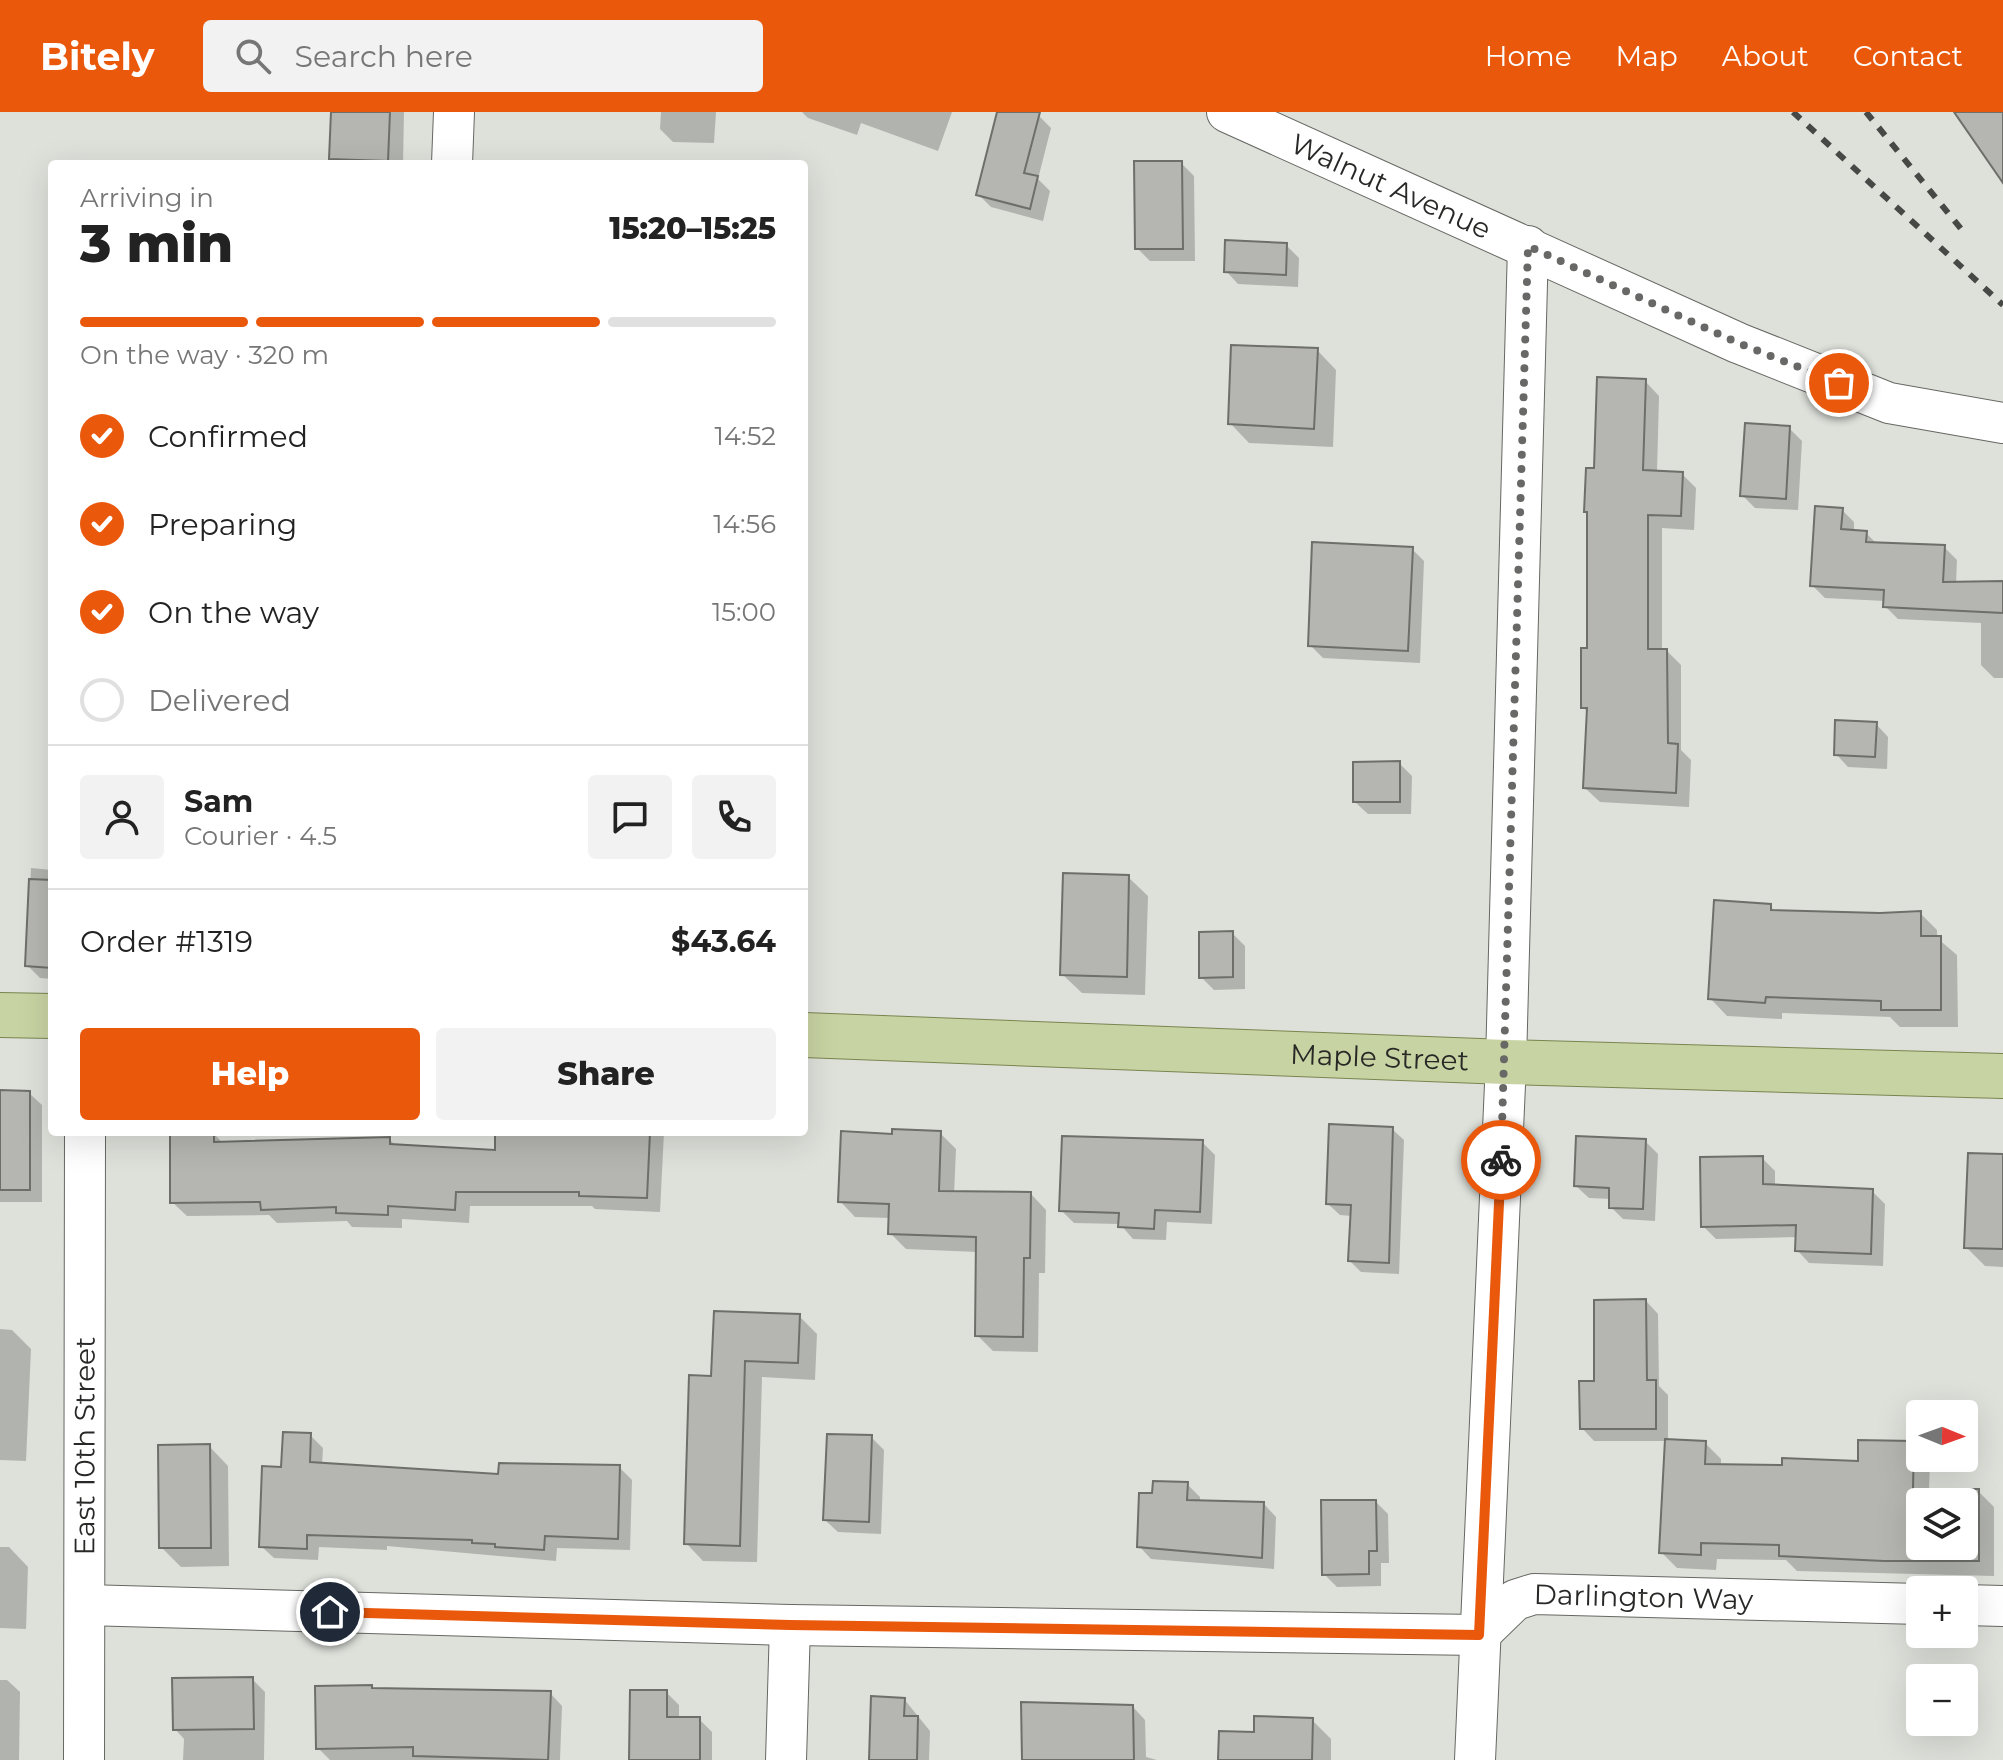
<!DOCTYPE html>
<meta charset="utf-8">
<style>
body{margin:0;font-family:Montserrat,sans-serif;background:#f2f2f2;color:#222;height:100vh;display:flex;flex-direction:column;font-size:30px;white-space:nowrap}
*{box-sizing:border-box;margin:0}
p{font-size:26px;color:#767676}
.icon{flex:none;width:44px;height:44px;fill:none;stroke:currentColor;stroke-width:2;stroke-linecap:round;stroke-linejoin:round}
.map{position:relative;flex:1;overflow:hidden}
.panel{position:absolute;left:48px;top:48px;width:760px;height:976px;display:flex;flex-direction:column;background:#fff;border-radius:8px;box-shadow:0 8px 32px #0002}
.panel>*{flex:none}
.needle{width:52px;rotate:91deg}
.controls{position:absolute;left:1906px;top:1288px;display:grid;gap:16px}
.controls a{display:grid;place-items:center;width:72px;height:72px;border-radius:8px;background:#fff;box-shadow:0 8px 32px #0002;font-size:40px}
.pin{position:absolute;display:grid;place-items:center;width:68px;height:68px;color:#fff;margin:-34px;border:4px solid #fff;border-radius:50%;box-shadow:0 2px 8px #0007}
.courier{position:absolute;display:grid;place-items:center;width:80px;height:80px;margin:-40px;border:6px solid #ea580c;border-radius:50%;background:#fff;color:#222;box-shadow:0 2px 10px #0007}
.overview em{font-style:normal;font-weight:800}
.overview div{display:flex;flex-direction:column-reverse}
.overview{display:flex;align-items:center;justify-content:space-between;height:136px;padding:0 32px}
h1{font-size:52px;font-weight:800;line-height:60px}
.bar{display:grid;grid-template-columns:repeat(4,1fr);gap:12px 8px;align-content:center;height:96px;padding:0 32px}
.bar i{height:10px;border-radius:6px;background:#e0e0e0}
.bar .active{background:#ea580c}
.bar p{grid-column:span 4}
.line{display:flex;align-items:center;gap:20px;padding:0 32px;border-top:2px solid #e0e0e0}
.line div{flex:1}
.round{display:grid;place-items:center;flex:none;width:84px;height:84px;border-radius:8px;background:#f2f2f2}
ol{padding:0 32px;list-style:none}
li{display:flex;align-items:center;gap:24px;height:88px}
li p{margin-inline-start:auto}
li .icon{padding:8px;border-radius:50%;background:#ea580c;color:#fff;stroke-width:4}
li:last-child{color:#767676}
li i{width:44px;height:44px;border:4px solid #e0e0e0;border-radius:50%}
.action{display:flex;gap:16px;margin-top:auto;padding:16px 32px}
.action a{flex:1;height:92px;border-radius:8px;background:#ea580c;color:#fff;font-size:32px;font-weight:800;line-height:92px;text-align:center}
.action a+a{background:#f2f2f2;color:#222}
header{display:flex;align-items:center;gap:48px;box-sizing:border-box;height:112px;padding:0 40px;background:#ea580c;color:#fff}
header strong{font-size:38px}
nav{display:flex;gap:44px;margin-inline-start:auto;font-size:28px}
.search{width:560px;height:72px;background:#f2f2f2;display:flex;align-items:center;gap:20px;box-sizing:border-box;padding:0 28px;border-radius:8px;color:#767676;font-size:30px}
.map>svg:first-child{display:block}
.shadow{fill:#0003;fill-rule:evenodd}
.building{fill:#b5b6b1;stroke:#6e6f6a;stroke-width:2;fill-rule:evenodd}
.lines{fill:none;stroke-linecap:round;stroke-linejoin:round}
.minor-casing{stroke:#666863;stroke-width:42}
.major-casing{stroke:#79854f;stroke-width:46}
.minor{stroke:#fff;stroke-width:40}
.major{stroke:#c8d3a3;stroke-width:44}
.rail{stroke:#474946;stroke-width:6;stroke-dasharray:10 10;stroke-linecap:butt}
.done{stroke:#686966;stroke-width:8;stroke-dasharray:0 14.4}
.route{stroke:#ea580c;stroke-width:10}
.labels{text-anchor:middle;stroke-width:7;stroke-linejoin:round;paint-order:stroke}
.street-label{font-size:28px;fill:#282927;stroke:#dee0da}
</style>
<header>
<strong>Bitely</strong>
<div class="search"><svg class="icon" aria-label="search" viewBox="0 0 24 24"><circle cx="10" cy="10" r="6"/><path d="M15 15l6 6"/></svg>Search here</div>
<nav><a>Home</a><a>Map</a><a>About</a><a>Contact</a></nav>
</header>
<div class="map">
<svg width="2003" height="1648" viewBox="0 0 2003 1648">
<rect width="100%" height="100%" fill="#dee0da"/>
<g class="shadow">
<path d="M333,0H404L403,52H331Z"/>
<path d="M661,0H716L714,31L673,30L660,17Z"/>
<path d="M802,0H952L938,39L861,11L857,23L808,6Z"/>
<path d="M999,0L1038,3L1051,16L1038,67L1050,79L1043,109L991,95L978,82Z"/>
<path d="M1181,51L1194,64L1195,149H1150L1137,136Z"/>
<path d="M1286,133L1299,146L1298,175L1238,172L1226,159Z"/>
<path d="M1317,238L1336,258L1333,335L1249,331L1230,311Z"/>
<path d="M1645,269L1659,284L1657,360L1682,362L1696,376L1694,418L1662,416V539H1667L1681,553V638L1691,648L1689,695L1600,690L1585,676L1589,602L1583,595L1589,538V403L1586,399L1596,358Z"/>
<path d="M1789,316L1802,329L1798,398L1755,396L1742,383Z"/>
<path d="M1842,398L1854,410V420L1866,421L1878,433L1944,435L1957,448L1956,472L2003,471V566H1994L1981,553V511L1898,507L1885,494V489L1825,486L1812,473Z"/>
<path d="M1412,437L1424,449L1420,551L1323,546L1310,533Z"/>
<path d="M49,523H52V567L48,564Z"/>
<path d="M52,593V661L48,658Z"/>
<path d="M1876,612L1888,625L1887,657L1848,655L1836,642Z"/>
<path d="M1399,651L1412,664L1411,702H1368L1355,690Z"/>
<path d="M31,756L52,758V867L40,866L27,853Z"/>
<path d="M1128,765L1148,784L1145,883L1082,881L1062,862Z"/>
<path d="M1770,794L1776,800L1880,803L1920,801L1937,818V826L1957,843L1958,915H1900L1890,905L1782,901V907L1727,904L1710,886Z"/>
<path d="M1232,821L1245,834V877L1214,878L1201,865Z"/>
<path d="M0,980L29,981L42,993V1090H0Z"/>
<path d="M1392,1017L1404,1028L1399,1162L1361,1160L1350,1149L1352,1104L1340,1103L1328,1092Z"/>
<path d="M497,1020H664L660,1100L595,1097L592,1094H470L469,1111L402,1107V1116L352,1115L347,1109L277,1111L269,1103L187,1104L172,1090L213,1021L223,1031L389,1027L396,1034L497,1040Z"/>
<path d="M843,1021H940L956,1037L954,1082H1031L1046,1098L1045,1161H1039L1038,1240L993,1239L977,1223L978,1140L906,1137L890,1121V1106L855,1105L840,1089Z"/>
<path d="M1645,1029L1658,1042L1655,1109L1623,1107L1611,1095V1087L1589,1086L1576,1074Z"/>
<path d="M1202,1030L1215,1043L1212,1112L1167,1110L1166,1128L1133,1127L1120,1112L1074,1111L1061,1098Z"/>
<path d="M2003,1044V1155L1985,1154L1966,1135Z"/>
<path d="M1762,1046L1775,1059V1075L1872,1079L1885,1092L1883,1154L1809,1151L1797,1138V1125L1716,1127L1703,1114Z"/>
<path d="M1646,1189L1658,1202L1659,1274L1668,1283V1329L1705,1331L1721,1347V1354L1784,1355L1860,1351L1913,1331L1920,1337V1346L1930,1347L1929,1379H1978L1994,1395V1464L1797,1459L1786,1448L1717,1447L1716,1458L1677,1456L1661,1440L1666,1329H1594L1582,1316L1596,1271ZM1920,1390H1964V1434H1920Z"/>
<path d="M799,1204L817,1222L815,1268L762,1265L757,1450L703,1449L686,1431L713,1266Z"/>
<path d="M0,1217L12,1218L31,1237L26,1349L0,1348Z"/>
<path d="M310,1323L323,1336L322,1353L500,1364L619,1355L632,1368L630,1438L557,1436L556,1449L387,1434V1438L319,1435L318,1448L274,1446L261,1434L283,1357Z"/>
<path d="M871,1325L884,1338L881,1422L838,1420L825,1408Z"/>
<path d="M209,1334L228,1354L229,1454L181,1455L161,1435Z"/>
<path d="M1187,1372L1200,1385V1390L1264,1392L1276,1405L1274,1457L1151,1447L1139,1434L1154,1384Z"/>
<path d="M1376,1390L1388,1402L1389,1451H1381V1474L1337,1475L1324,1462Z"/>
<path d="M0,1435H9L28,1455L26,1517L0,1516Z"/>
<path d="M252,1567L265,1580L264,1648H183L184,1627L175,1617Z"/>
<path d="M0,1568H7L20,1580L19,1648H0Z"/>
<path d="M666,1580L679,1593V1607H699L712,1620V1648H631Z"/>
<path d="M550,1581L562,1594L560,1648H330L318,1636Z"/>
<path d="M904,1587L930,1619L929,1648H871Z"/>
<path d="M1133,1595L1145,1608L1146,1645L1157,1648H1024Z"/>
<path d="M1312,1608L1331,1627V1648H1220L1256,1622Z"/>
</g>
<g class="building">
<path d="M331,0H390L388,49L329,47Z"/>
<path d="M997,0H1040L1024,61L1038,64L1030,97L976,83Z"/>
<path d="M1954,0H2003V71Z"/>
<path d="M1134,49H1182L1183,137H1135Z"/>
<path d="M1225,128L1287,131L1286,163L1224,160Z"/>
<path d="M1231,233L1318,236L1314,317L1228,312Z"/>
<path d="M1597,265L1646,267L1643,358L1683,360L1681,404L1648,403V537H1667L1668,631L1678,632L1676,681L1583,676L1587,596H1581V536H1587V400H1584L1586,356H1594Z"/>
<path d="M1745,311L1790,314L1786,387L1740,384Z"/>
<path d="M1815,394L1843,396L1841,417L1867,419L1866,430L1945,433L1943,470L2003,469V501L1883,495L1884,478L1810,474Z"/>
<path d="M1312,430L1413,435L1408,539L1308,534Z"/>
<path d="M1835,608L1877,610L1875,645L1834,643Z"/>
<path d="M1400,649V690H1353V650Z"/>
<path d="M1063,761L1129,763L1127,865L1060,863Z"/>
<path d="M29,767L52,768V856L25,854Z"/>
<path d="M1714,788L1771,792V798L1880,801L1921,799V824H1941V898H1881V889L1766,885L1765,891L1708,887Z"/>
<path d="M1233,819V865L1199,866V820Z"/>
<path d="M0,978L30,979V1078H0Z"/>
<path d="M1329,1012L1393,1015L1389,1151L1348,1149L1351,1093L1326,1092Z"/>
<path d="M892,1017L941,1019L939,1079L1031,1080L1030,1146H1024L1023,1225L975,1224L976,1125L888,1122L889,1092L838,1090L841,1019L892,1022Z"/>
<path d="M170,1020H214V1030L390,1025V1032L495,1038V1020H650L647,1086L579,1084V1080H456L455,1098L388,1094V1103L336,1101V1095L261,1098L260,1090L170,1091Z"/>
<path d="M1062,1024L1203,1028L1200,1100L1155,1098L1154,1117L1118,1115L1119,1101L1059,1099Z"/>
<path d="M1576,1024L1646,1027L1643,1097L1609,1096V1076L1574,1074Z"/>
<path d="M1968,1041L2003,1042V1137L1964,1136Z"/>
<path d="M1763,1044V1072L1873,1077L1871,1142L1795,1139L1796,1113L1701,1115L1700,1045Z"/>
<path d="M1646,1187L1647,1268H1656V1317H1580L1579,1269H1594V1188Z"/>
<path d="M714,1199L800,1202L798,1251L745,1249L740,1434L684,1432L689,1263L711,1264Z"/>
<path d="M283,1320L311,1321L310,1350L498,1362L499,1351L620,1353L618,1427L545,1424L544,1438L495,1435V1432L472,1431V1428L307,1423V1437L259,1435L262,1354L281,1355Z"/>
<path d="M827,1322L872,1323L869,1410L823,1408Z"/>
<path d="M1665,1327L1706,1329L1705,1352L1782,1353V1346L1858,1349V1328L1914,1329L1913,1377H1979V1449H1884L1779,1444V1433L1701,1431V1443L1659,1441ZM1920,1390H1964V1434H1920Z"/>
<path d="M210,1332L211,1436H159L158,1333Z"/>
<path d="M1153,1369L1188,1370L1187,1388L1264,1390L1262,1446L1137,1435L1139,1381H1152Z"/>
<path d="M1321,1388H1376L1377,1439H1369V1462L1322,1463Z"/>
<path d="M253,1565L254,1617L173,1618L172,1566Z"/>
<path d="M372,1573V1576L551,1579L548,1648L413,1644V1635L316,1637L315,1574Z"/>
<path d="M630,1578H667V1605H700V1648H629Z"/>
<path d="M871,1584L905,1586L904,1604H918L917,1648H869Z"/>
<path d="M1021,1590L1133,1593L1134,1648H1022Z"/>
<path d="M1254,1604L1313,1606L1312,1648H1218L1219,1619L1254,1620Z"/>
</g>
<g class="lines">
<defs>
<g id="minor">
<path id="s1" d="M1227,0L1738,231L1889,291L2003,311"/>
<path d="M452,52L454,0"/>
<path id="s2" d="M85,1493L790,1513L1479,1523L1515,1488L1534,1482L1920,1492"/>
<path d="M1964,1493L2003,1494"/>
<path id="s3" d="M84,1648L85,1020"/>
<path d="M786,1648L790,1513"/>
<path d="M1475,1648L1506,950L1528,134"/>
</g>
<g id="major">
<path d="M0,903L52,904"/>
<path id="s4" d="M804,923L1506,950L2003,964"/>
</g>
</defs>
<use href="#minor" class="minor-casing"/>
<use href="#major" class="major-casing"/>
<use href="#minor" class="minor"/>
<use href="#major" class="major"/>
<g class="rail">
<path d="M1793,0L2003,193"/>
<path d="M1866,0L1962,118"/>
</g>
</g>
<g class="lines">
<path class="done" d="M1501,1048L1528,134L1738,231L1839,271"/>
<path class="route" d="M330,1500L790,1513L1479,1523L1501,1048"/>
</g>
<g class="labels">
<g class="street-label">
<text dy="10" stroke="none"><textPath href="#s1" startOffset="180">Walnut Avenue</textPath></text>
<text dy="10" stroke="none"><textPath href="#s4" startOffset="576">Maple Street</textPath></text>
<text dy="10" stroke="none"><textPath href="#s3" startOffset="314">East 10th Street</textPath></text>
<text dy="10" stroke="none"><textPath href="#s2" startOffset="1574">Darlington Way</textPath></text>
</g>
</g>
</svg>
<div class="controls">
<a><svg class="needle" viewBox="-14 -14 28 28"><path d="M0-13l5 13h-10z" fill="#e53935"/><path d="M0 13l5-13h-10z" fill="#767676"/></svg></a>
<a><svg class="icon" aria-label="layers" viewBox="0 0 24 24"><path d="M12 4l9 5-9 5-9-5zM3 14l9 5 9-5"/></svg></a>
<a>+</a>
<a>−</a>
</div>
<div class="pin" style="left:1839px;top:271px;background:#ea580c"><svg class="icon" aria-label="bag" viewBox="0 0 24 24"><path d="M5 8h14l-1 12H6zM9 8a3 3 0 0 1 6 0"/></svg></div>
<div class="pin" style="left:330px;top:1500px;background:#1f2937"><svg class="icon" aria-label="home" viewBox="0 0 24 24"><path d="M3 11l9-7 9 7M6 9v11h12V9"/></svg></div>
<div class="courier" style="left:1501px;top:1048px"><svg class="icon" aria-label="bike" viewBox="0 0 24 24"><circle cx="6" cy="16" r="4"/><circle cx="18" cy="16" r="4"/><path d="M6 16l4-8h5l3 8M10 8l3 8H6M13 5h3"/></svg></div>
<section class="panel">
<div class="overview"><div><h1>3 min</h1><p>Arriving in</p></div><em>15:20–15:25</em></div>
<div class="bar"><i class="active"></i><i class="active"></i><i class="active"></i><i></i><p>On the way · 320 m</p></div>
<ol>
<li><svg class="icon" aria-label="check" viewBox="0 0 24 24"><path d="M5 12l5 5 9-10"/></svg>Confirmed<p>14:52</p></li>
<li><svg class="icon" aria-label="check" viewBox="0 0 24 24"><path d="M5 12l5 5 9-10"/></svg>Preparing<p>14:56</p></li>
<li><svg class="icon" aria-label="check" viewBox="0 0 24 24"><path d="M5 12l5 5 9-10"/></svg>On the way<p>15:00</p></li>
<li><i></i>Delivered</li>
</ol>
<div class="line" style="height:144px"><a class="round"><svg class="icon" aria-label="person" viewBox="0 0 24 24"><circle cx="12" cy="8" r="4"/><path d="M4 21q1-7 8-7t8 7"/></svg></a><div><b>Sam</b><p>Courier · 4.5</p></div><a class="round"><svg class="icon" aria-label="chat" viewBox="0 0 24 24"><path d="M4 5h16v11H9l-5 4z"/></svg></a><a class="round"><svg class="icon" aria-label="phone" viewBox="0 0 24 24"><path d="M5 4h4l2 5-3 2q2 4 5 5l2-3 5 2v4C11 20 4 13 5 4z"/></svg></a></div>
<div class="line" style="height:104px"><div>Order #1319</div><b>$43.64</b></div>
<div class="action"><a>Help</a><a>Share</a></div>
</section>
</div>
